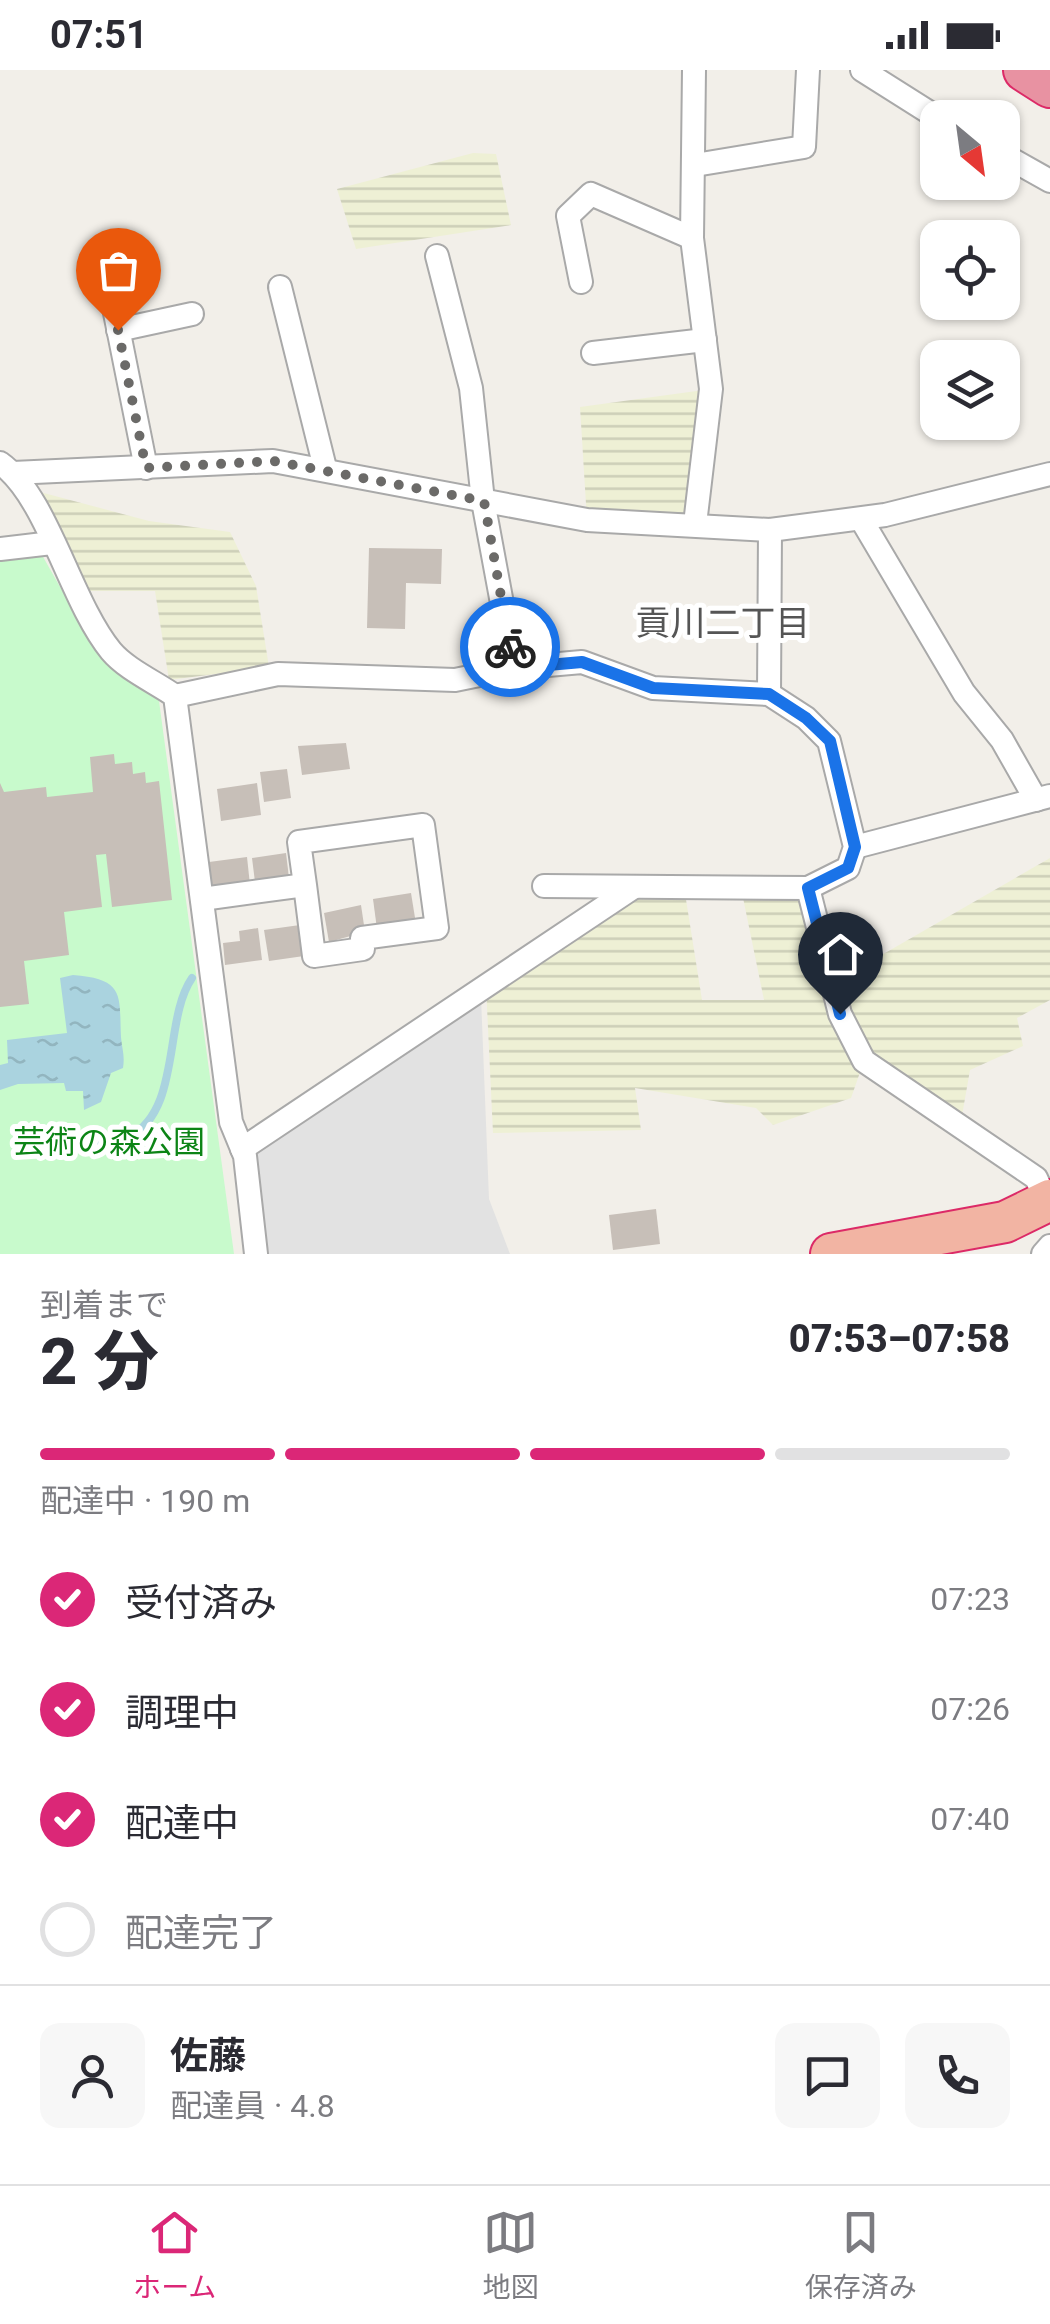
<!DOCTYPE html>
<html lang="ja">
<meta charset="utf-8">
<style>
body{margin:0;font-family:Roboto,"Noto Sans JP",sans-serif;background:#f7f7f7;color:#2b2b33;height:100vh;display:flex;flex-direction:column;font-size:38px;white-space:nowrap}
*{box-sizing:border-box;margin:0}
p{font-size:32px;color:#7c7c81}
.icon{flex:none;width:55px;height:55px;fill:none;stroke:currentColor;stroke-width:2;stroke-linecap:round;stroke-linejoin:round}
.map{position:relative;height:1184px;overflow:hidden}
.details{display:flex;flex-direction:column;background:#fff;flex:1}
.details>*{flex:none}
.needle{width:65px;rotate:151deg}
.fabs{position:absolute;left:920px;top:30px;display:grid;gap:20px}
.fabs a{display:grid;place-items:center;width:100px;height:100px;border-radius:20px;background:#fff;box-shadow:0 2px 8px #0004;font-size:50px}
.pin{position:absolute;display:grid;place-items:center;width:85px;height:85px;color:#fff;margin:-102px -42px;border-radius:50% 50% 50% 0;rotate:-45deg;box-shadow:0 0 10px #0007}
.pin .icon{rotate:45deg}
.courier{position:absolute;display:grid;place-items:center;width:100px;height:100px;margin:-50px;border:8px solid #1a73e8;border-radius:50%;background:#fff;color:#222;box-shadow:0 2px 12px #0007}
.head em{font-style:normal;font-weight:800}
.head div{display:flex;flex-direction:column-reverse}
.head{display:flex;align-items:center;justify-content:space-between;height:170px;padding:0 40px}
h1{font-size:65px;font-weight:800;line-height:75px}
.bar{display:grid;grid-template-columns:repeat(4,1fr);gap:15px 10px;align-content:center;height:120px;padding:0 40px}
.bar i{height:12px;border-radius:8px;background:#e1e1e2}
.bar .active{background:#db2777}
.bar p{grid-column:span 4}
.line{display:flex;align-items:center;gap:25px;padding:0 40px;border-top:2px solid #e1e1e2}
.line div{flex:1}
.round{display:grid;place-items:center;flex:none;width:105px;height:105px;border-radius:20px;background:#f7f7f7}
ol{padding:0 40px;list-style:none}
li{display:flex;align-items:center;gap:30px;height:110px}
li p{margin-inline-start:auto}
li .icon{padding:10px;border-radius:50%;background:#db2777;color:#fff;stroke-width:4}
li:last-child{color:#7c7c81}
li i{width:55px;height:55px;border:5px solid #e1e1e2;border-radius:50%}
.status{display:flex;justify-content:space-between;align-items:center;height:70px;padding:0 50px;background:#fff;direction:ltr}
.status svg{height:28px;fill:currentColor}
.menu{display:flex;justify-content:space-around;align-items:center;height:140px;border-top:2px solid #e1e1e2;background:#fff;font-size:28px;color:#7c7c81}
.menu a{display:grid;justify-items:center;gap:5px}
.menu .active{color:#db2777}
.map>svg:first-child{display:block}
.farmland{fill:url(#farmland-rules)}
.park{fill:#c8facc}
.parking{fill:#e2e2e2}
.water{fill:url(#water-ripples)}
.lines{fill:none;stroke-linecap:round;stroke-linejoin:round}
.stream{stroke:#aad3df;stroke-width:8}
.building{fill:#c7bfb8}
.minor-casing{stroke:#a9a9a9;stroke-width:26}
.trunk-casing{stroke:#dc2a67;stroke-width:44}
.motorway-casing{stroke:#dc2a67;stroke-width:46}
.minor{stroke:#fff;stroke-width:22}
.trunk{stroke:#f2b4a3;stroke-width:40}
.motorway{stroke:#e892a2;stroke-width:42}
.done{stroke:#6b6a68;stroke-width:10;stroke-dasharray:0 18}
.route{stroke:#1a73e8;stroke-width:12}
.labels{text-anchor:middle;stroke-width:10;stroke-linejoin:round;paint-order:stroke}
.park-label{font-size:32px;fill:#0c8416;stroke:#fff}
.neighbourhood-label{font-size:35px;fill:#555;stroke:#fff}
</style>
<div class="status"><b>07:51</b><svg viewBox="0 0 49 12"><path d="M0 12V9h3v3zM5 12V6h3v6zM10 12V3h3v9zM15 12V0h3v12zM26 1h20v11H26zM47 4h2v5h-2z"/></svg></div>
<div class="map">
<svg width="1050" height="1184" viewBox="0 0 1050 1184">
<defs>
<pattern id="farmland-rules" width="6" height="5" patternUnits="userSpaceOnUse" patternTransform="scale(2.5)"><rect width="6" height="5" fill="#eef0d5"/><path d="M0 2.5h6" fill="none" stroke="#ccceb7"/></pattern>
<pattern id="water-ripples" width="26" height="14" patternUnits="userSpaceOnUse" patternTransform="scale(2.5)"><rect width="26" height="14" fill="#aad3df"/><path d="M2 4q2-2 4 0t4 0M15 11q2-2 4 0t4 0" fill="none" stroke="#92b5bf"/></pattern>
</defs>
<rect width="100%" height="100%" fill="#f2efe9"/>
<g class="farmland">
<path d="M473,83L496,84L511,155L356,179L337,119Z"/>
<path d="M711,319L695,454L587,450L580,337Z"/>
<path d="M40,422L149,451L230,462L256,516L269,597L169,610L155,521H82Z"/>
<path d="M1050,788V930L1017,948L1023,976L970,1000L960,1057L864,991L851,1028L773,1055L756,1038L635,1018L641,1060L493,1063L486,916L634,817H684L702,930H764L741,818H808L833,913Z"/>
</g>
<path class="park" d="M42,485L98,584L159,631L234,1184H0V490Z"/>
<path class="parking" d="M481,927L489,1129L510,1184H269L254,1079Z"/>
<path class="water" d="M73,905C126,909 119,926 121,967C122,979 125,985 123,998L111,1003L101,1032L84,1040L83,1021H66L64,1013L18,1014L0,1020V995L8,993L7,970L67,963L60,908Z"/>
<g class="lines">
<path class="stream" d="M89,1072C101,1070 119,1071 129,1067C182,1040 163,950 192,908"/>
</g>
<g class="building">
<path d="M369,478L442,479L441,514L406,513L405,559L367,558Z"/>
<path d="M346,673L350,699L302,705L298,676Z"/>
<path d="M114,684L115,694L132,692L133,704L145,702L146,713L159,711L172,830L112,837L106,784L96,785L102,837L64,842L69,885L24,891L29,934L0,937V713L4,722L46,717L47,727L93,722L90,687Z"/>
<path d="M287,699L291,728L264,732L260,702Z"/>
<path d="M257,713L261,745L221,751L217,719Z"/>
<path d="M286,783L289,808L255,812L252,788Z"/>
<path d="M247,787L250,815L213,820L209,792Z"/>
<path d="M411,823L416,854L377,859L373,829Z"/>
<path d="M361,835L365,862L329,872L324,843Z"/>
<path d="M300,855L304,886L269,891L264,860Z"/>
<path d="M258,858L262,890L225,895L223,873L240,871L239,861Z"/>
<path d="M656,1139L660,1174L613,1180L609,1145Z"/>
</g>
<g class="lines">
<defs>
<g id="minor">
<path d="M694,0L692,168L711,319L695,454"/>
<path d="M862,0L938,48"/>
<path d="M1002,84L1050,111"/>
<path d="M695,95L804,77L808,0"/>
<path d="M437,186L471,318L483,431L514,598"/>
<path d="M581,212L568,146L591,124L692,168"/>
<path d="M280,217L325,398"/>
<path d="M112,228L146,398"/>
<path d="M118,260L192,244"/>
<path d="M593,283L705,270"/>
<path d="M0,393C48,427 70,531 111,581C126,599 155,612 175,626L231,1052L245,1086L256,1184"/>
<path d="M13,403L273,391L587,450L770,460L885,445L1050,404"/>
<path d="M861,449L964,623L1002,670L1036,730"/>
<path d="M0,479L52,473"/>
<path d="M769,624L770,460"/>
<path d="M175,626L278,604L455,610L514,598L582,592L653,618L769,624L806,648L829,671L855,777L848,798L808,818L544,816"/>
<path d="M855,777L1050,726"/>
<path d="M808,818L840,944L864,991L1036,1108L1047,1132"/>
<path d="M202,829L305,815L314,886L363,879L362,868L437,858L423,755L299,772L305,815"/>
<path d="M242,1079L634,817"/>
<path d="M1043,1184L1050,1176"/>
</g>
<path id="trunk" d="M831,1184L1005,1152L1050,1130"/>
<path id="motorway" d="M1025,0L1050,16"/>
</defs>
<use href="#minor" class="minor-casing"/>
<use href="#trunk" class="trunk-casing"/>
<use href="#motorway" class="motorway-casing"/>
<use href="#minor" class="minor"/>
<use href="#trunk" class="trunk"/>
<use href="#motorway" class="motorway"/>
</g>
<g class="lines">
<path class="done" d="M118,260L146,398L273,391L484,431L510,577"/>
<path class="route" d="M510,577L514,598L582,592L653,618L769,624L806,648L830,671L855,777L848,798L808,818L840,944"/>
</g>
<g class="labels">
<g class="park-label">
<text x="109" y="1083">芸術の森公園</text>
</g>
<g class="neighbourhood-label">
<text x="723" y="565">貢川二丁目</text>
</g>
</g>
</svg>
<div class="fabs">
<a><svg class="needle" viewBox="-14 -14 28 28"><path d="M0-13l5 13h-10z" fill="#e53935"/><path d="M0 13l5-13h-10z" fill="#7c7c81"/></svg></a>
<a><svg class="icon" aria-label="locate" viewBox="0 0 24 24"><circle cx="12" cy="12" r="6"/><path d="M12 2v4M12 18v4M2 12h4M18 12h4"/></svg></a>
<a><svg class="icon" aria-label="layers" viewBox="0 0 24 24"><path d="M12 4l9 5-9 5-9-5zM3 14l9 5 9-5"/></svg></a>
</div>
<div class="pin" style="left:118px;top:260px;background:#ea580c"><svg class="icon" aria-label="bag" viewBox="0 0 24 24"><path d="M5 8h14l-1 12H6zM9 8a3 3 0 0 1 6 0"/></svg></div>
<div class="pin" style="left:840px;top:944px;background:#1f2937"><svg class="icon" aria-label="home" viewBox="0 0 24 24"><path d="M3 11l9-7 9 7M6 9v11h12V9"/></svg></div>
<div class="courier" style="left:510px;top:577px"><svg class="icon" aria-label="bike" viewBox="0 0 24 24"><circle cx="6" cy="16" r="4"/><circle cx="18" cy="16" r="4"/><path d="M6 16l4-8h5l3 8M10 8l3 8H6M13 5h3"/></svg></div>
</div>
<section class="details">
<div class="head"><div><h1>2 分</h1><p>到着まで</p></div><em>07:53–07:58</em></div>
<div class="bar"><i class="active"></i><i class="active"></i><i class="active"></i><i></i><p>配達中 · 190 m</p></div>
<ol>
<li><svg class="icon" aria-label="check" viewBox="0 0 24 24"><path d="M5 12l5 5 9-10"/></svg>受付済み<p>07:23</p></li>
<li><svg class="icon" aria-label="check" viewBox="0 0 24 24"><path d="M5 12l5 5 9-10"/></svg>調理中<p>07:26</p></li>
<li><svg class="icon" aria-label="check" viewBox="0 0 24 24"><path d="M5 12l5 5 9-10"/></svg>配達中<p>07:40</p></li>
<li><i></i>配達完了</li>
</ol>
<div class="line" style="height:180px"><a class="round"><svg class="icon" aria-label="person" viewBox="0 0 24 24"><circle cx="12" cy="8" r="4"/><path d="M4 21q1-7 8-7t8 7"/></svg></a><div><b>佐藤</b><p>配達員 · 4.8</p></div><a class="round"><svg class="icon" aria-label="chat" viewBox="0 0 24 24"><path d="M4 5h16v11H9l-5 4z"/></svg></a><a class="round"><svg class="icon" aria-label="phone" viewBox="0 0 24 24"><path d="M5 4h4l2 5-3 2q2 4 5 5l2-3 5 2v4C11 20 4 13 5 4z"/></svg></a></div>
</section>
<nav class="menu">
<a class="active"><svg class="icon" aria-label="home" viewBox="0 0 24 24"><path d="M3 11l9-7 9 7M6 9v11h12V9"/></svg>ホーム</a>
<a><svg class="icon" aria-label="map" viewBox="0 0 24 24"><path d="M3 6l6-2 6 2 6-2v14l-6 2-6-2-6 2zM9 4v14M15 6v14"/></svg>地図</a>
<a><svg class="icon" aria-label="saved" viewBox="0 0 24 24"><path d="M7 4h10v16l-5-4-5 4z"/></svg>保存済み</a>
</nav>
